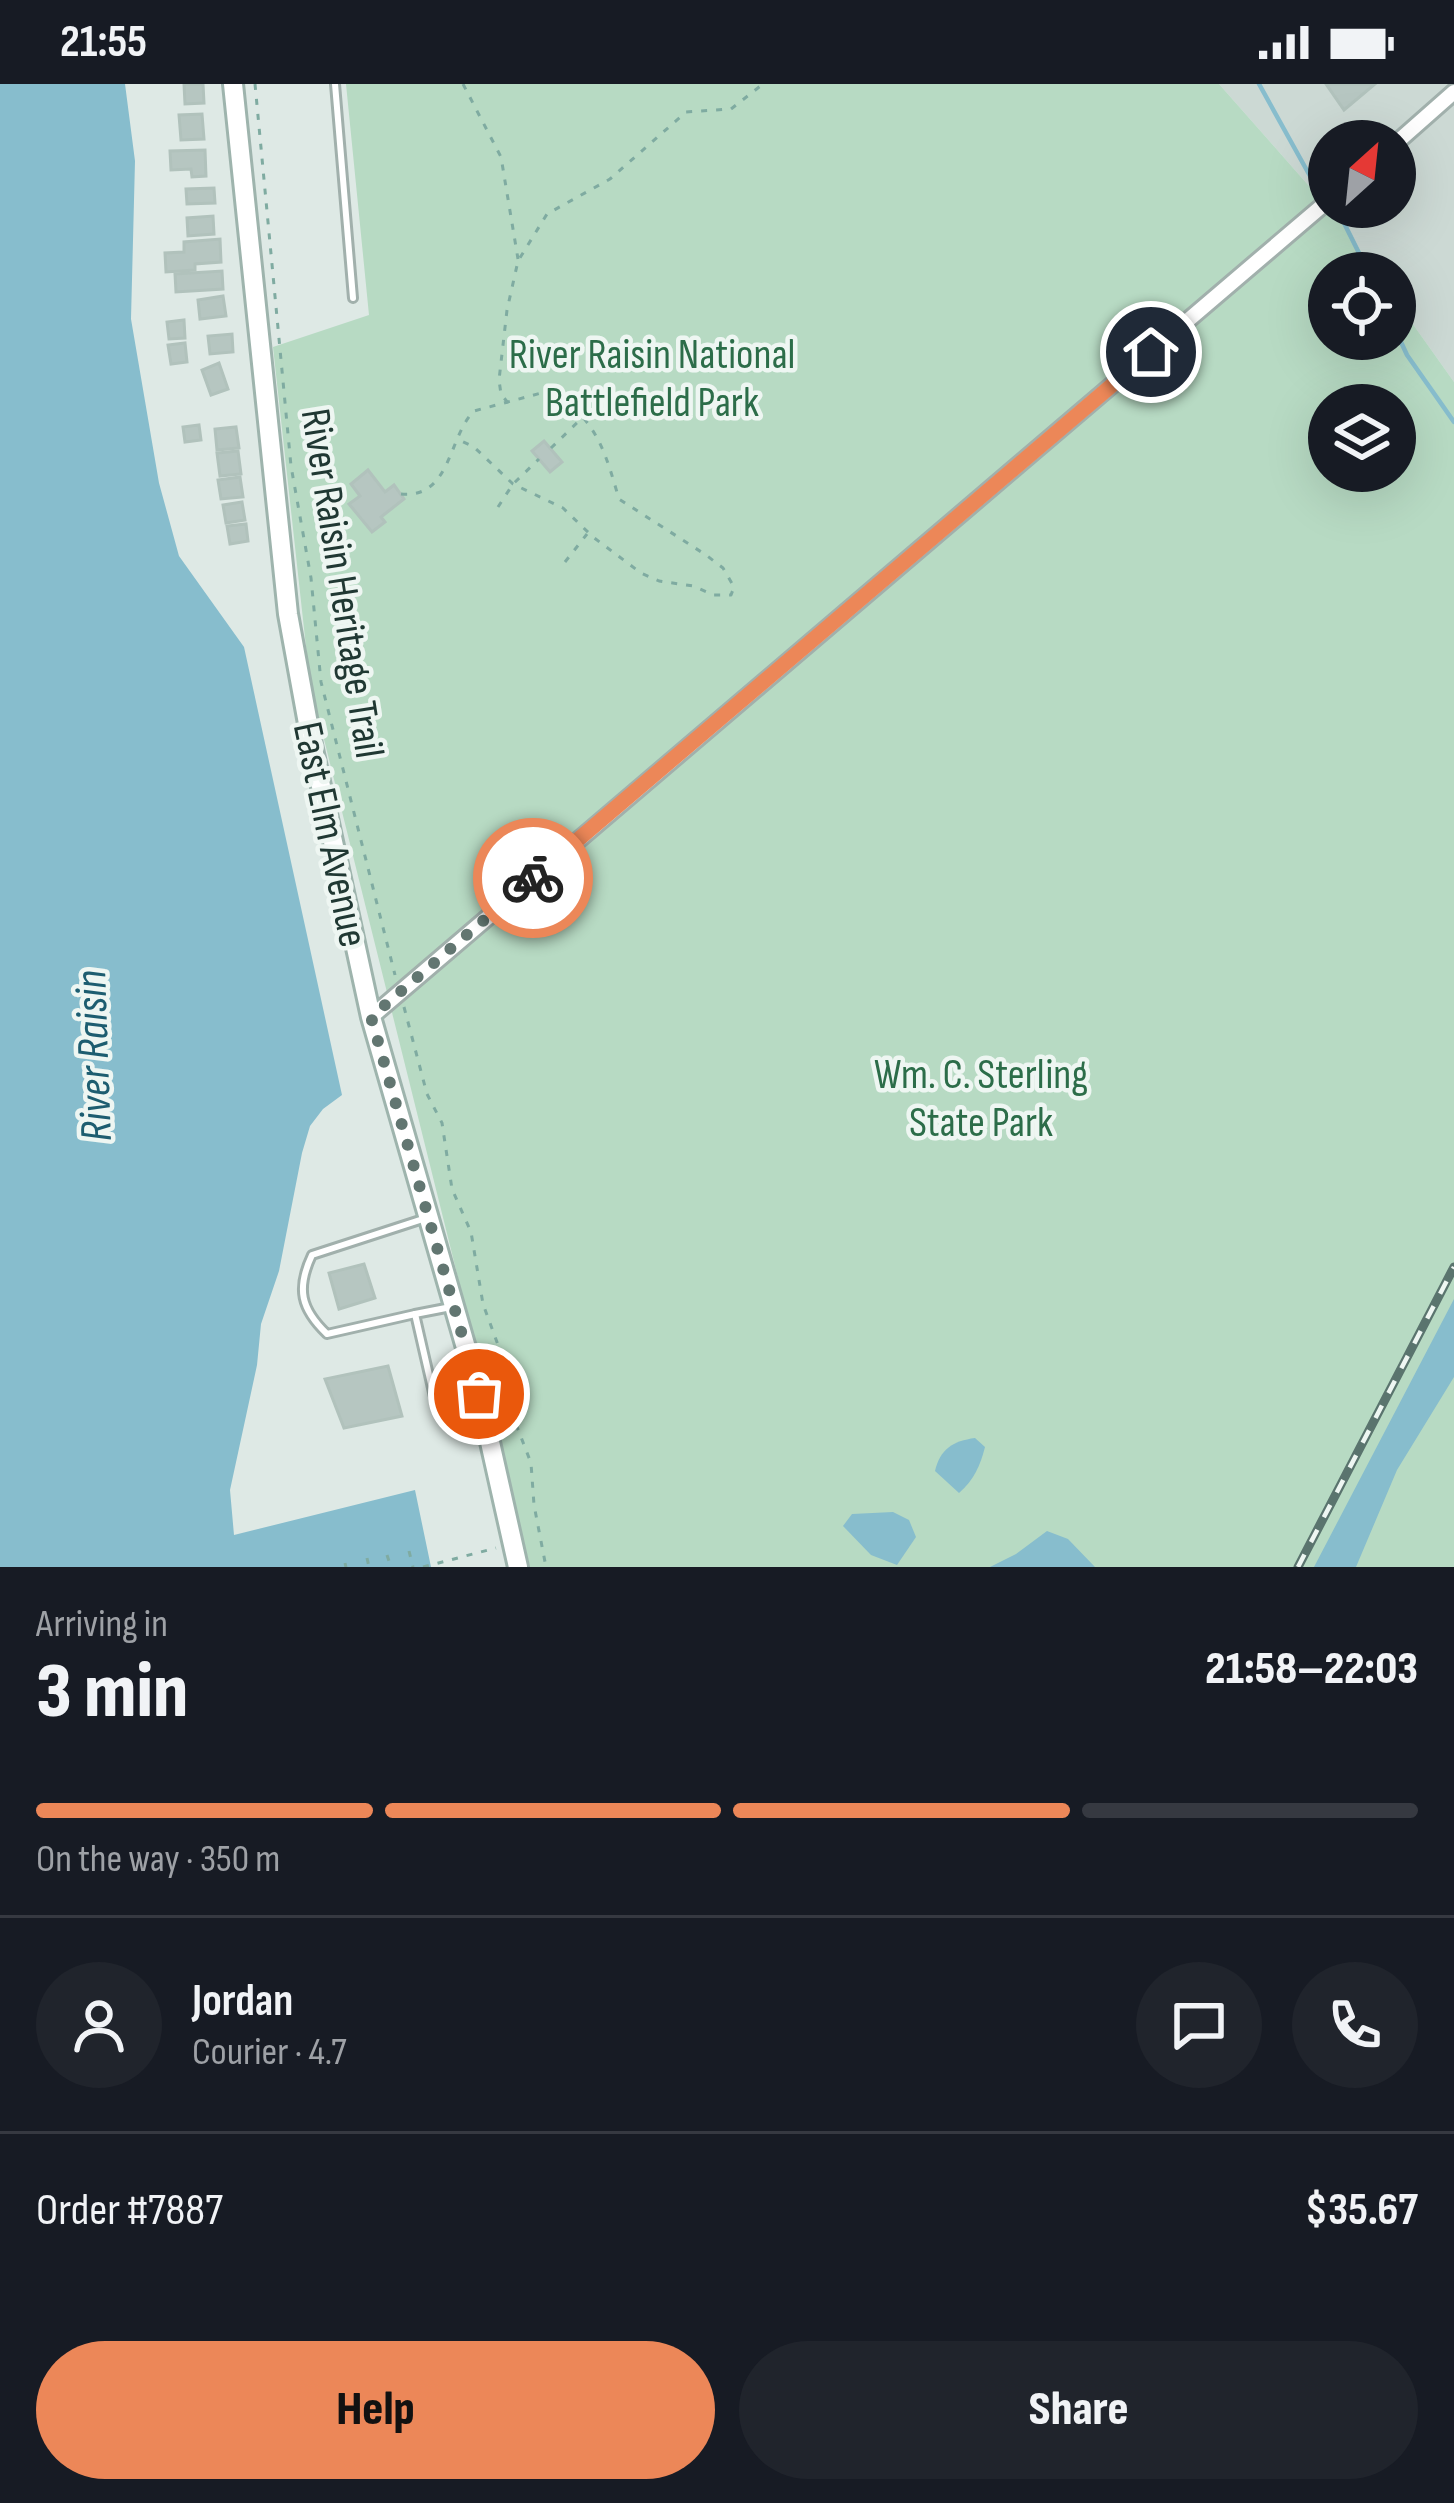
<!DOCTYPE html>
<meta charset="utf-8">
<style>
body{margin:0;font-family:"Sofia Sans Condensed",sans-serif;background:#20242c;color:#f1f3f6;height:100vh;display:flex;flex-direction:column;font-size:45px;white-space:nowrap}
*{box-sizing:border-box;margin:0}
p{font-size:39px;color:#9ea1a6}
.icon{flex:none;width:66px;height:66px;fill:none;stroke:currentColor;stroke-width:2;stroke-linecap:round;stroke-linejoin:round}
.map{position:relative;height:1483px;overflow:hidden}
.side{display:flex;flex-direction:column;background:#171b24;flex:1}
.side>*{flex:none}
.needle{width:78px;rotate:27deg}
.tools{position:absolute;left:1308px;top:36px;display:grid;gap:24px}
.tools a{display:grid;place-items:center;width:108px;height:108px;border-radius:50%;background:#171b24;box-shadow:0 12px 48px #0002;font-size:60px}
.pin{position:absolute;display:grid;place-items:center;width:102px;height:102px;color:#fff;margin:-51px;border:6px solid #fff;border-radius:50%;box-shadow:0 3px 12px #0007}
.courier{position:absolute;display:grid;place-items:center;width:120px;height:120px;margin:-60px;border:9px solid #ec8758;border-radius:50%;background:#fff;color:#222;box-shadow:0 3px 15px #0007}
.overview em{font-style:normal;font-weight:800}
.overview div{display:flex;flex-direction:column-reverse}
.overview{display:flex;align-items:center;justify-content:space-between;height:204px;padding:0 36px}
h1{font-size:78px;font-weight:800;line-height:90px}
.bar{display:grid;grid-template-columns:repeat(4,1fr);gap:18px 12px;align-content:center;height:144px;padding:0 36px}
.bar i{height:15px;border-radius:9px;background:#363941}
.bar .current{background:#ec8758}
.bar p{grid-column:span 4}
.line{display:flex;align-items:center;gap:30px;padding:0 36px;border-top:3px solid #363941}
.line div{flex:1}
.round{display:grid;place-items:center;flex:none;width:126px;height:126px;border-radius:63px;background:#20242c}
.button{display:flex;gap:24px;margin-top:auto;padding:24px 36px}
.button a{flex:1;height:138px;border-radius:72px;background:#ec8758;color:#111;font-size:48px;font-weight:800;line-height:138px;text-align:center}
.button a+a{background:#20242c;color:#f1f3f6}
.status{display:flex;justify-content:space-between;align-items:center;height:84px;padding:0 60px;background:#171b24;direction:ltr}
.status svg{height:33px;fill:currentColor}
.map>svg:first-child{display:block}
.built{fill:#ccd9d4;fill-rule:evenodd}
.green{fill:#b7dac3;fill-rule:evenodd}
.water{fill:#87bdcd}
.lines{fill:none;stroke-linecap:round;stroke-linejoin:round}
.stream{stroke:#87bdcd;stroke-width:4.5}
.building{fill:#b6c6c1;stroke:#b1c2bc;stroke-width:3}
.lane-casing{stroke:#a1b0ac;stroke-width:12}
.street-casing{stroke:#a1b0ac;stroke-width:20}
.secondary-casing{stroke:#9eb4ad;stroke-width:24}
.path{stroke:#7faba1;stroke-width:3;stroke-dasharray:6 9;stroke-linecap:butt}
.lane{stroke:#fff;stroke-width:6}
.street{stroke:#fff;stroke-width:14}
.secondary{stroke:#fff;stroke-width:18}
.rail-casing{stroke:#5a746e;stroke-width:9}
.rail{stroke:#eef6f2;stroke-width:4.5;stroke-dasharray:14;stroke-linecap:butt}
.done{stroke:#627671;stroke-width:12;stroke-dasharray:0 21.6}
.route{stroke:#ec8758;stroke-width:15}
.labels{text-anchor:middle;stroke-width:9;stroke-linejoin:round;paint-order:stroke}
.park-label{font-size:42px;fill:#2c6d49;stroke:#eef6f2}
.street-label{font-size:42px;fill:#203833;stroke:#eef6f2}
.water-label{font-size:45px;font-style:italic;fill:#1d5d70;stroke:#eef6f2}
</style>
<div class="status"><b>21:55</b><svg viewBox="0 0 49 12"><path d="M0 12V9h3v3zM5 12V6h3v6zM10 12V3h3v9zM15 12V0h3v12zM26 1h20v11H26zM47 4h2v5h-2z"/></svg></div>
<div class="map">
<svg width="1454" height="1483" viewBox="0 0 1454 1483">
<rect width="100%" height="100%" fill="#dee9e5"/>
<path class="built" d="M1219,0H1454V298L1395,215V189H1376L1339,136ZM1329,57H1395V123H1329Z"/>
<path class="green" d="M346,0H1219L1339,136L1376,189H1329V255H1395V215L1454,298V1483H530L310,599L273,263L369,231ZM1329,321H1395V387H1329Z"/>
<g class="water">
<path d="M0,0H125L135,77L131,235L159,399L179,472L244,563L342,1011L323,1025L310,1042L302,1069L279,1187L261,1240L257,1281L230,1406L234,1451L415,1406L431,1483H0Z"/>
<path d="M1454,1215V1293L1397,1386L1356,1483H1314Z"/>
<path d="M975,1354L985,1363C980,1382 974,1396 959,1409L935,1387C940,1365 953,1357 975,1354Z"/>
<path d="M893,1428L909,1436L916,1453L897,1481L871,1471L843,1442L852,1430Z"/>
<path d="M1047,1447L1068,1455L1095,1483H990L1016,1470Z"/>
</g>
<g class="lines">
<g class="stream">
<path d="M1259,0L1310,92"/>
<path d="M1344,139L1369,189"/>
<path d="M1395,245L1407,271L1454,338"/>
</g>
</g>
<g class="building">
<path d="M184,0H203L204,19L185,20Z"/>
<path d="M1326,0H1375L1344,26Z"/>
<path d="M202,30L204,55L181,56L179,31Z"/>
<path d="M205,66L206,92L192,93L191,85L171,86L170,67Z"/>
<path d="M214,104L215,119L187,120L186,105Z"/>
<path d="M213,132L214,150L188,152L187,134Z"/>
<path d="M220,155L221,178L195,180V186L166,188L165,169L184,168V158Z"/>
<path d="M222,187L223,205L176,208L175,190Z"/>
<path d="M223,212L226,232L200,235L198,216Z"/>
<path d="M184,236L185,254L169,255L167,238Z"/>
<path d="M232,250L233,268L210,270L208,252Z"/>
<path d="M185,259L187,278L171,280L168,261Z"/>
<path d="M219,279L228,305L211,311L202,286Z"/>
<path d="M199,341L201,356L185,358L183,343Z"/>
<path d="M236,343L239,364L217,366L215,345Z"/>
<path d="M544,357L562,378L550,388L532,367Z"/>
<path d="M238,367L241,390L220,392L217,369Z"/>
<path d="M368,386L385,408L394,401L404,415L381,433L385,438L372,448L349,420L360,412L351,400Z"/>
<path d="M240,393L243,413L221,415L218,396Z"/>
<path d="M242,418L245,436L226,439L223,421Z"/>
<path d="M246,440L248,457L230,460L227,442Z"/>
<path d="M364,1180L375,1214L339,1225L329,1189Z"/>
<path d="M388,1282L402,1332L344,1344L325,1295Z"/>
</g>
<g class="lines">
<defs>
<g id="lane">
<path d="M335,0L353,214"/>
<path d="M415,1230L327,1250C301,1225 296,1205 312,1171L423,1135"/>
<path d="M437,1326L415,1230L451,1223"/>
</g>
<g id="street">
<path d="M1395,60L1454,8"/>
<path d="M371,933L1329,116"/>
</g>
<path id="secondary" d="M233,0L288,530L311,656L371,933L479,1309L518,1483"/>
</defs>
<use href="#lane" class="lane-casing"/>
<use href="#street" class="street-casing"/>
<use href="#secondary" class="secondary-casing"/>
<g class="path">
<path d="M255,0L291,382L311,494L321,598L395,891"/>
<path d="M463,0L501,73L518,175"/>
<path d="M508,319L501,310L499,296L507,226L518,177L547,130L610,95L686,28L731,25L763,0"/>
<path d="M551,364L583,333"/>
<path d="M401,410C451,415 448,353 474,327L545,308L553,310C597,334 606,371 619,415L706,471L723,484L734,503L731,511H714L693,502L659,497L641,489L593,453L563,424L513,400L474,363L459,356"/>
<path d="M498,423L513,400L539,375"/>
<path d="M565,478L587,450"/>
<path d="M404,923L427,1010L442,1039L452,1105L471,1148L483,1220L505,1280L514,1335L531,1379L534,1421L546,1483"/>
<path d="M409,1467L413,1483"/>
<path d="M387,1471L391,1483"/>
<path d="M367,1474L369,1483"/>
<path d="M345,1479L346,1483"/>
<path d="M423,1483L496,1464"/>
</g>
<use href="#lane" class="lane"/>
<use href="#street" class="street"/>
<use href="#secondary" class="secondary"/>
<defs>
<path id="rail" d="M1298,1483L1454,1183"/>
</defs>
<use href="#rail" class="rail-casing"/>
<use href="#rail" class="rail"/>
</g>
<g class="lines">
<path class="done" d="M479,1310L371,933L533,794"/>
<path class="route" d="M533,794L1151,268"/>
</g>
<g class="labels">
<g class="park-label">
<text x="652" y="284">River Raisin National<tspan x="652" dy="48">Battlefield Park</tspan></text>
<text x="981" y="1004">Wm. C. Sterling<tspan x="981" dy="48">State Park</tspan></text>
</g>
<g class="street-label">
<text transform="translate(344 499) rotate(81)" y="15">River Raisin Heritage Trail</text>
<text transform="translate(332 750) rotate(78)" y="15">East Elm Avenue</text>
</g>
<g class="water-label">
<text transform="translate(92 972) rotate(-92)" y="16">River Raisin</text>
</g>
</g>
</svg>
<div class="tools">
<a><svg class="needle" viewBox="-14 -14 28 28"><path d="M0-13l5 13h-10z" fill="#e53935"/><path d="M0 13l5-13h-10z" fill="#9ea1a6"/></svg></a>
<a><svg class="icon" aria-label="locate" viewBox="0 0 24 24"><circle cx="12" cy="12" r="6"/><path d="M12 2v4M12 18v4M2 12h4M18 12h4"/></svg></a>
<a><svg class="icon" aria-label="layers" viewBox="0 0 24 24"><path d="M12 4l9 5-9 5-9-5zM3 14l9 5 9-5"/></svg></a>
</div>
<div class="pin" style="left:479px;top:1310px;background:#ea580c"><svg class="icon" aria-label="bag" viewBox="0 0 24 24"><path d="M5 8h14l-1 12H6zM9 8a3 3 0 0 1 6 0"/></svg></div>
<div class="pin" style="left:1151px;top:268px;background:#1f2937"><svg class="icon" aria-label="home" viewBox="0 0 24 24"><path d="M3 11l9-7 9 7M6 9v11h12V9"/></svg></div>
<div class="courier" style="left:533px;top:794px"><svg class="icon" aria-label="bike" viewBox="0 0 24 24"><circle cx="6" cy="16" r="4"/><circle cx="18" cy="16" r="4"/><path d="M6 16l4-8h5l3 8M10 8l3 8H6M13 5h3"/></svg></div>
</div>
<section class="side">
<div class="overview"><div><h1>3 min</h1><p>Arriving in</p></div><em>21:58–22:03</em></div>
<div class="bar"><i class="current"></i><i class="current"></i><i class="current"></i><i></i><p>On the way · 350 m</p></div>
<div class="line" style="height:216px"><a class="round"><svg class="icon" aria-label="person" viewBox="0 0 24 24"><circle cx="12" cy="8" r="4"/><path d="M4 21q1-7 8-7t8 7"/></svg></a><div><b>Jordan</b><p>Courier · 4.7</p></div><a class="round"><svg class="icon" aria-label="chat" viewBox="0 0 24 24"><path d="M4 5h16v11H9l-5 4z"/></svg></a><a class="round"><svg class="icon" aria-label="phone" viewBox="0 0 24 24"><path d="M5 4h4l2 5-3 2q2 4 5 5l2-3 5 2v4C11 20 4 13 5 4z"/></svg></a></div>
<div class="line" style="height:156px"><div>Order #7887</div><b>$35.67</b></div>
<div class="button"><a>Help</a><a>Share</a></div>
</section>
